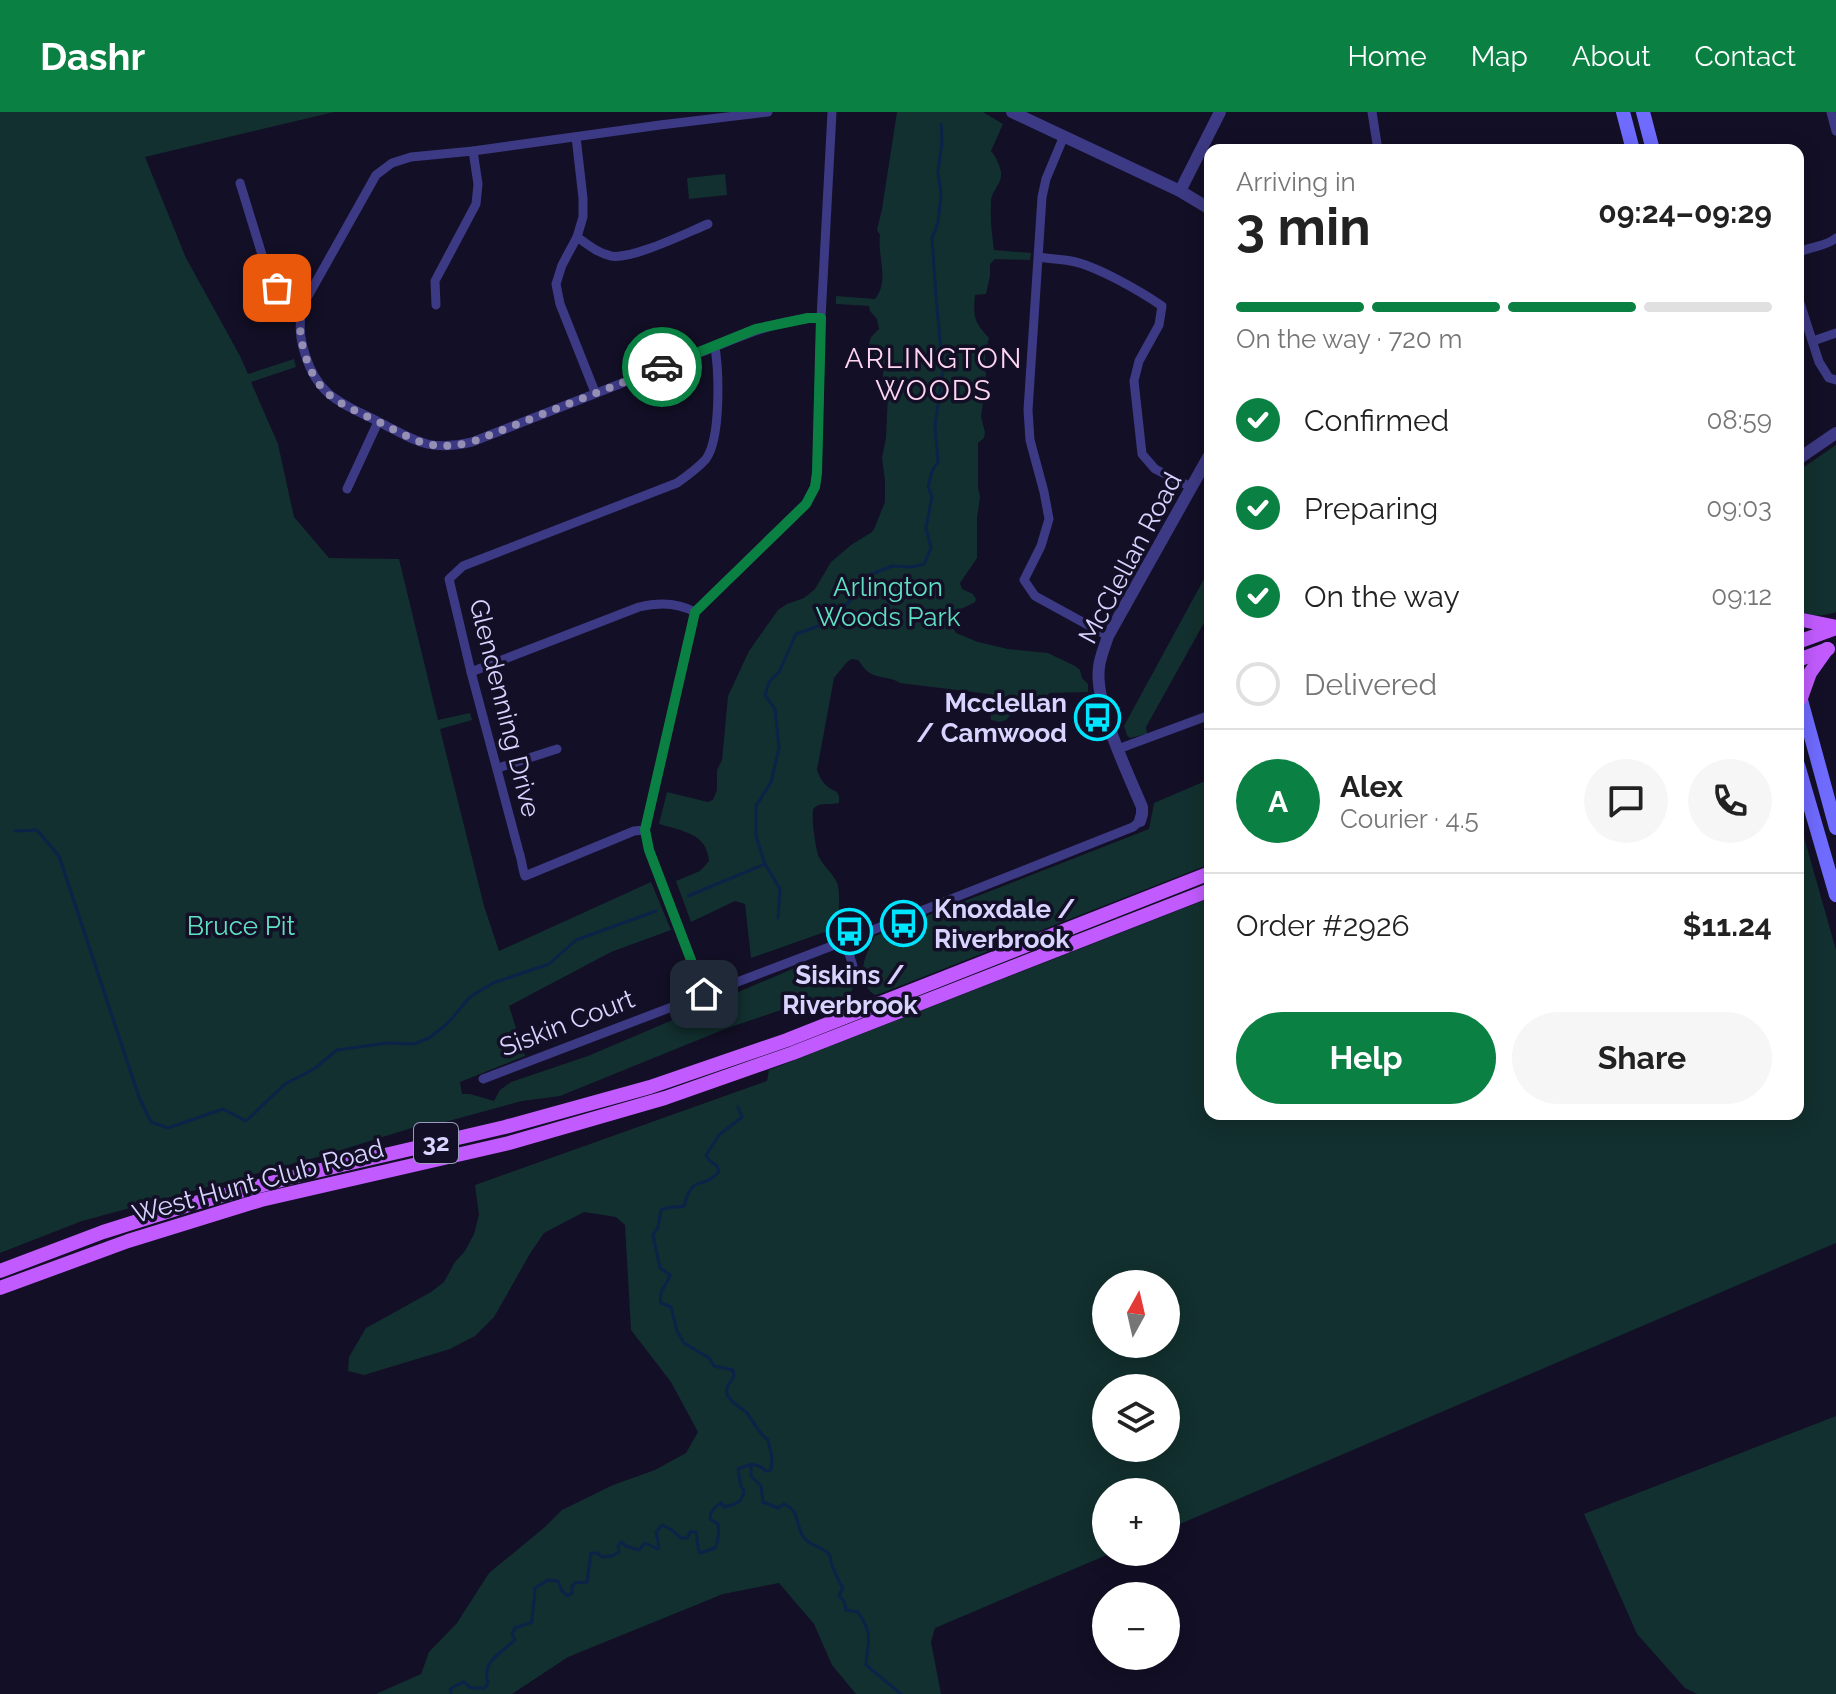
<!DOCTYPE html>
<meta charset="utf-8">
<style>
body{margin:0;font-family:Raleway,sans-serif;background:#f6f6f6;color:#222;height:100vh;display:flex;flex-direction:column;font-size:30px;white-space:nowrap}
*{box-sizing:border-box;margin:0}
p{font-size:26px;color:#767676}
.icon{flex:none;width:44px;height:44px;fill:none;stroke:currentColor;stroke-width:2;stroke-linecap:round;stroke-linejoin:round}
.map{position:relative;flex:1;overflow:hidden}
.sheet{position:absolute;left:1204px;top:32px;width:600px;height:976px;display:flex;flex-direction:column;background:#fff;border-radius:16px;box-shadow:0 4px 20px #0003}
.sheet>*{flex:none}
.needle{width:52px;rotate:8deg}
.controls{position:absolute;left:1092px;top:1158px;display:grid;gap:16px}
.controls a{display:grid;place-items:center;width:88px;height:88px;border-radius:50%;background:#fff;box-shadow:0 4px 20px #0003;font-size:40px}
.pin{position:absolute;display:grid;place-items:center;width:68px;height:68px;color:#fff;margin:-34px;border-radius:16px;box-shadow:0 4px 12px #0006}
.courier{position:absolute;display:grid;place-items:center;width:80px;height:80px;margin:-40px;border:6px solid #0b8043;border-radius:50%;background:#fff;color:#222;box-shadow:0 2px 10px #0007}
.overview em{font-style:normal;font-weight:700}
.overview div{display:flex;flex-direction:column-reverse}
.overview{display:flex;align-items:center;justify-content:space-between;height:136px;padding:0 32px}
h1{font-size:52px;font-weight:700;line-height:60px}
.bar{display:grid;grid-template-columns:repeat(4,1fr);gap:12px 8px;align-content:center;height:96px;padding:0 32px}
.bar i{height:10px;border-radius:6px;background:#e0e0e0}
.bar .active{background:#0b8043}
.bar p{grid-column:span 4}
.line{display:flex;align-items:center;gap:20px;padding:0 32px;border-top:2px solid #e0e0e0}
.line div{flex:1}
.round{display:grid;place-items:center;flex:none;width:84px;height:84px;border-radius:42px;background:#f6f6f6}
ol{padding:0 32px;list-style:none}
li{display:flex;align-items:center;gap:24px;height:88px}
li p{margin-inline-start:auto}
li .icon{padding:8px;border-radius:50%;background:#0b8043;color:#fff;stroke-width:4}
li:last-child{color:#767676}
li i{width:44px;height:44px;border:4px solid #e0e0e0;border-radius:50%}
.primary-button{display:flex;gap:16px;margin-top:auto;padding:16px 32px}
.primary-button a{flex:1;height:92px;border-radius:48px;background:#0b8043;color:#fff;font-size:32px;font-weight:700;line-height:92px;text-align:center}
.primary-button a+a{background:#f6f6f6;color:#222}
header{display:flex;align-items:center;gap:48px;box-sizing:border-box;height:112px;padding:0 40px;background:#0b8043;color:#fff}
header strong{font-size:38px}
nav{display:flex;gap:44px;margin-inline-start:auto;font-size:28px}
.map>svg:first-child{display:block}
.green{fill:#12302f;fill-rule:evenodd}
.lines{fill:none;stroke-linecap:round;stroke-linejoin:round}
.stream{stroke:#0c2248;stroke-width:3}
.minor{stroke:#3d3a85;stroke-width:9}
.tertiary{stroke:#3d3a85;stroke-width:12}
.secondary{stroke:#6f6bff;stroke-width:14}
.primary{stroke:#c25bff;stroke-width:14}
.done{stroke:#948fb3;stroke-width:8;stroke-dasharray:0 14.4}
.route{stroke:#0b8043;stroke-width:10}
.labels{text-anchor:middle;stroke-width:7;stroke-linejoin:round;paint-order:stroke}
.shield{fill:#130f26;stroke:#9e99be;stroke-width:2}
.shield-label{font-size:24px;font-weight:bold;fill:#d9d4ff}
.street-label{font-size:26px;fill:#d9d4ff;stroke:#130f26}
.park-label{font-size:26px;fill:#5fe0c0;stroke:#130f26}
.poi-label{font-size:26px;font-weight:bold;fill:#d9d4ff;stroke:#130f26;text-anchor:end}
.neighbourhood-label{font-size:28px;letter-spacing:2px;fill:#ffd6f0;stroke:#130f26}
</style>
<header>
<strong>Dashr</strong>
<nav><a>Home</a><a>Map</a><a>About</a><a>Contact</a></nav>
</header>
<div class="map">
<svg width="1836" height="1582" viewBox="0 0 1836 1582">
<rect width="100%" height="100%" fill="#130f26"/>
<g class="green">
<path d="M0,0H334L145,45L186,146L240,244L248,262L294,247L296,255L251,270L278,332L294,405L329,446L399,447L438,608L470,601L472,608L440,617L484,794L499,839L651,770L671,818L611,840L509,894L525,944L460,970L462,982H470L494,989L500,978L511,970L588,944L797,855L823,857L853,876L850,882L830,891L787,896L725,917L560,984L522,989L423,1016L418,1014L325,1043L82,1109L0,1141Z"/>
<path d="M897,0H983L1003,12L991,39C996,45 997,48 1000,56C1005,73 991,75 991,92C990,107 992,123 994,138L1031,141L1030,148L995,147L990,152V164L986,182L975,183C973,205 974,210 989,226L985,241L986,270L981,305L985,320L984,326L978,331V376L980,385L977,406V446L960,471L962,477L973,482L976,487L975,490L961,497L953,498L949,501L948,507L956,521L978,530L1008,537L1048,541L1075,554L1080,558L1082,566L1088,572V580L1049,581L1045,590L1012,601L1006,608L1000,610L991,608L989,582L900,571C890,564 876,567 867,559C863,556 861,551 858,548L852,547L847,550L834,566L817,658C821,669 825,675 837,680L839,685V691C832,693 819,690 814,696C810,701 816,739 819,745C824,755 833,761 837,771C841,780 838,804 839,815L751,846L745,792L735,789L691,810L676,769L700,759L709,749C707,721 682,719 659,712L667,680L708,690L713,688L717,678V658L722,648L728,584L749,539L778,498L787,492L804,486L815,477L831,450L851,433L872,420L875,415L885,390V369L882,346L886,326L888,280L883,267V251L868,235L871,225L879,217L877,207L870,199L869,194L836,192V184L875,187C890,169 877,144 880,123L877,118L882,97Z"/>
<path d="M725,62L727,83L689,87L687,66Z"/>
<path d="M1836,333V500C1821,505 1812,505 1798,498V359Z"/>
<path d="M1210,456V500L1146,615L1147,622L1130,626L1127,623L1124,614Z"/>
<path d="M1210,667V752L882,881L875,883C853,868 865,844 875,824L1149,717L1154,691Z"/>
<path d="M1798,704L1836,838V1131L1166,1418V1380H1106V1440H1114L935,1516L931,1530L941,1582H856L832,1553L814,1512L779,1471L723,1482L568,1545L512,1582H376L421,1562L429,1540L457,1511L489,1461L545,1415L562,1398L613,1373L655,1358L686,1341L698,1320L671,1270L631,1218L625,1113L616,1105L584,1100L544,1121L531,1140L494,1205L475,1224L450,1237L364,1263L348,1259L349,1245L366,1216L431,1180L444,1170L455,1150L465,1139L474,1122L479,1103L475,1073L767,969L769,958L1210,786V1002H1798ZM1106,1172H1166V1232H1106ZM1106,1276H1166V1336H1106Z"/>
<path d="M1836,1304V1582H1697L1685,1576L1637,1522L1584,1402Z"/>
</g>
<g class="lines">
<g class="stream">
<path d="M15,719L37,718L59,744L139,985L151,1010L168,1016L223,997L246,1009L285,972L314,957L337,938L387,931L414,932L429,926L447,912L470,885L493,871L549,852L576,828L656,799"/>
<path d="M688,784L765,752"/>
<path d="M778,806L780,777L765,752L756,724V694L771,670L779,636L775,597L765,583L769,570L779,560L796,522L830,510L858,480L872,462L892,454L912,455L924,452L931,436L926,416L932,385L928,374L932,359L938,350L935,314L943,258L936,185L932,126L938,111L941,82L938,60L942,30L941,12"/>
<path d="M751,1352V1364L761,1374L763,1390L778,1396L784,1392C803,1401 793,1414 806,1428C812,1434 822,1435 828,1441C833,1447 829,1446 832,1453C835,1461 838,1469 843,1476L839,1484L844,1489L846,1498L858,1500C874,1524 868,1527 866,1553L901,1582"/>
<path d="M451,1582L450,1577L457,1573L464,1570L471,1576H485L488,1570C481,1550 502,1540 515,1528L512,1522L515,1516L532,1510C532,1498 535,1488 535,1476L548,1468L558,1469L562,1479L568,1484L572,1481V1474L575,1471L587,1470L591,1441H597L602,1445L612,1444L619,1440L618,1434L621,1430L626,1434L639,1438L645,1431L658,1437L659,1434L656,1420L662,1413L672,1418L681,1426H687L690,1420H696C698,1428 696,1433 700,1441L715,1436C719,1428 719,1421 718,1412L710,1407C710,1400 714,1395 721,1391L724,1395C736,1392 743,1391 744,1378L741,1375L738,1357C750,1352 756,1350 766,1359L771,1358L772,1345L768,1328C759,1322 754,1310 747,1301C741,1295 730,1291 727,1282C725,1274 731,1270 734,1264L733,1258L714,1254L709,1246L684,1231L677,1219L671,1195L661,1191C658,1178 667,1174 670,1163L660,1156L653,1123L658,1115L661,1098C669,1094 675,1096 684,1094C693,1060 702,1079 719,1060L717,1054L709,1048L706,1043L719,1023L742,1005L738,995"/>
</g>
<g class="minor">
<path d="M768,0L660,13L473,39L411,45L392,51L376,63L303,193C299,211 299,224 305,242C318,285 342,291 379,310C416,329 429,340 472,330C545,301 618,272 691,244C733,229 774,206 821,206"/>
<path d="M1372,0L1378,38"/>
<path d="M1831,0L1836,19"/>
<path d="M1064,24L1046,67L1042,85L1028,298L1030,328L1044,380L1049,407L1041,434L1024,468L1035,484L1108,524"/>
<path d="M576,25L583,86V105L577,125L562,153L556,172L560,192L595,280"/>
<path d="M240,71L267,159L277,176L303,193"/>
<path d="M577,125C588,133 598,141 611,144C632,148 686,121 708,112"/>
<path d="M1798,141C1810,134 1826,135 1836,126"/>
<path d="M1039,145C1050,147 1061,147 1071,149C1097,154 1140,179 1162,194L1159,213L1139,249L1134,269L1142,342L1155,357L1191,375"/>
<path d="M1798,170V173"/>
<path d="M1798,185L1819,250L1829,266L1836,268"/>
<path d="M436,193L435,169L476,92L478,72L473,39"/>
<path d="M1813,229L1836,221"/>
<path d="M347,377L378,310"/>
<path d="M471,560L639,495C659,490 677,490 695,500"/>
<path d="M1118,637L1210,603"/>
<path d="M498,656L557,637"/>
<path d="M645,718L634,719L525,764C522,756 522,748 519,740L471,560L449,467L463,454L677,371C687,364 698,356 706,347C721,326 719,261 715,235"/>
<path d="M845,829L853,854"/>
<path d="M704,882L649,738L645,718L695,500L806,392L815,375L817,361L821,206L832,0"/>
<path d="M483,967L845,829L1133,715L1140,709"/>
</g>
<g class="tertiary">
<path d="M1012,0L1180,79L1210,97"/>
<path d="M1180,79L1220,0"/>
<path d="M1798,347L1836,321"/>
<path d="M1140,709L1142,702V695C1127,659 1094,592 1099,555C1100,545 1105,534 1108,524L1210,342"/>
</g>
<g class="secondary">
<path d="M1623,0L1633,38"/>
<path d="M1643,0L1653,38"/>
<path d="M1798,577L1836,716"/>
<path d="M1798,653L1836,783"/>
</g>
<g class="primary">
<path d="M1798,507L1836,515"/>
<path d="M1798,530L1836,516"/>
<path d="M1798,548L1828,537"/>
<path d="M1801,586L1810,561L1827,537"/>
<path d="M0,1159L103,1120L195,1091L312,1060L505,1015L650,975L787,928L1210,761"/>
<path d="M0,1176L128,1129L261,1088L509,1031L665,986L793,941L1210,778"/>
</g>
</g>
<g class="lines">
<path class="done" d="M277,176L303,193C299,211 299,224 305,242C317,285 342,292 379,310C417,329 429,340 472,330L662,255"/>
<path class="route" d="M662,255L756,217L808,206H821L817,361L815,375L806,392L695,500L645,718L649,738L704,882"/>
</g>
<defs>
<symbol id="bus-ring" viewBox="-11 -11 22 22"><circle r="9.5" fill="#130f26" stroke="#00e5ff" stroke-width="1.5"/><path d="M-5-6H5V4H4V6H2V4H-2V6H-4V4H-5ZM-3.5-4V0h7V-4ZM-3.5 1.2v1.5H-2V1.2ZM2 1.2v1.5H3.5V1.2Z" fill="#00e5ff"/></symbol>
</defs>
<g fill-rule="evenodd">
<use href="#bus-ring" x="1072" y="580" width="51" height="51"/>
<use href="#bus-ring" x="878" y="786" width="51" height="51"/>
<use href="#bus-ring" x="824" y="794" width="51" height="51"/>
</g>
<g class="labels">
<rect class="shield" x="414" y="1011" width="44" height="40" rx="6"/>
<g class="shield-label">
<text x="436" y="1039">32</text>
</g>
<g class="street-label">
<text transform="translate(1130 446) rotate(-62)" y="9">McClellan Road</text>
<text transform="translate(505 596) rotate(76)" y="9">Glendenning Drive</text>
<text transform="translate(567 911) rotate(-21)" y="9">Siskin Court</text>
<text transform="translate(258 1069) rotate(-15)" y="9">West Hunt Club Road</text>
</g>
<g class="park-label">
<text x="888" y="484">Arlington<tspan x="888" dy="30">Woods Park</tspan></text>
<text x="241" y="823">Bruce Pit</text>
</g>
<g class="poi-label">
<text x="1067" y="600">Mcclellan<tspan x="1067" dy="30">/ Camwood</tspan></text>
<text x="934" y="806" text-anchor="start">Knoxdale /<tspan x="934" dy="30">Riverbrook</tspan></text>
<text x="850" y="872" text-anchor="middle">Siskins /<tspan x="850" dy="30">Riverbrook</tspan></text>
</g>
<g class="neighbourhood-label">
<text x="934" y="256">ARLINGTON<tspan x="934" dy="32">WOODS</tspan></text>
</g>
</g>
</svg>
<div class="controls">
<a><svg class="needle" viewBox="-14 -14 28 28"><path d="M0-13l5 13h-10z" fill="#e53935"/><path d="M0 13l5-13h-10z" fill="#767676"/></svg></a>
<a><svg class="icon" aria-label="layers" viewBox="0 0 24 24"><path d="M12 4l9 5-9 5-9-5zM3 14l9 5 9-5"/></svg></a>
<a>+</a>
<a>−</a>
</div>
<div class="pin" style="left:277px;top:176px;background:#ea580c"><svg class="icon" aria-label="bag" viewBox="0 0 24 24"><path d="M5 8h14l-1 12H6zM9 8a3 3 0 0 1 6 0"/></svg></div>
<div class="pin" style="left:704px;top:882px;background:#1f2937"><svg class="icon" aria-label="home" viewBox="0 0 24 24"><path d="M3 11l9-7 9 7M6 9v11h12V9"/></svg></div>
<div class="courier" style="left:662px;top:255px"><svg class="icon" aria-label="car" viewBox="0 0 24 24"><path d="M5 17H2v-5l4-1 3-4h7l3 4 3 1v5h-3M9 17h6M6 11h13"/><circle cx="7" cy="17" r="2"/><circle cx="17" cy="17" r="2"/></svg></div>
<section class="sheet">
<div class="overview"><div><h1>3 min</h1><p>Arriving in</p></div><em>09:24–09:29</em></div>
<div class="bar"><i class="active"></i><i class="active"></i><i class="active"></i><i></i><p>On the way · 720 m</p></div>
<ol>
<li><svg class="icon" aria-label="check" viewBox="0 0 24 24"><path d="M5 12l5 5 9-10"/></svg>Confirmed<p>08:59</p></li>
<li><svg class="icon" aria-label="check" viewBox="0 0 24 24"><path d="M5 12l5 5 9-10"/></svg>Preparing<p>09:03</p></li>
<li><svg class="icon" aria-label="check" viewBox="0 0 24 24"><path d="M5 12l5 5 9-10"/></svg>On the way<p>09:12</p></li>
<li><i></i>Delivered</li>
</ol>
<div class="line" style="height:144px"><b class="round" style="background:#0b8043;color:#fff">A</b><div><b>Alex</b><p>Courier · 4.5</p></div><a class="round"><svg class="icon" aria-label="chat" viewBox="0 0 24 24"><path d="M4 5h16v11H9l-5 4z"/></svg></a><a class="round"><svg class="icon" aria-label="phone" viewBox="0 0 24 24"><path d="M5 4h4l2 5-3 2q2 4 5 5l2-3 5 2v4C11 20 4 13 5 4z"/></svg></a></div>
<div class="line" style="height:104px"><div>Order #2926</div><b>$11.24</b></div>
<div class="primary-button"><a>Help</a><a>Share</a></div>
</section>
</div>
